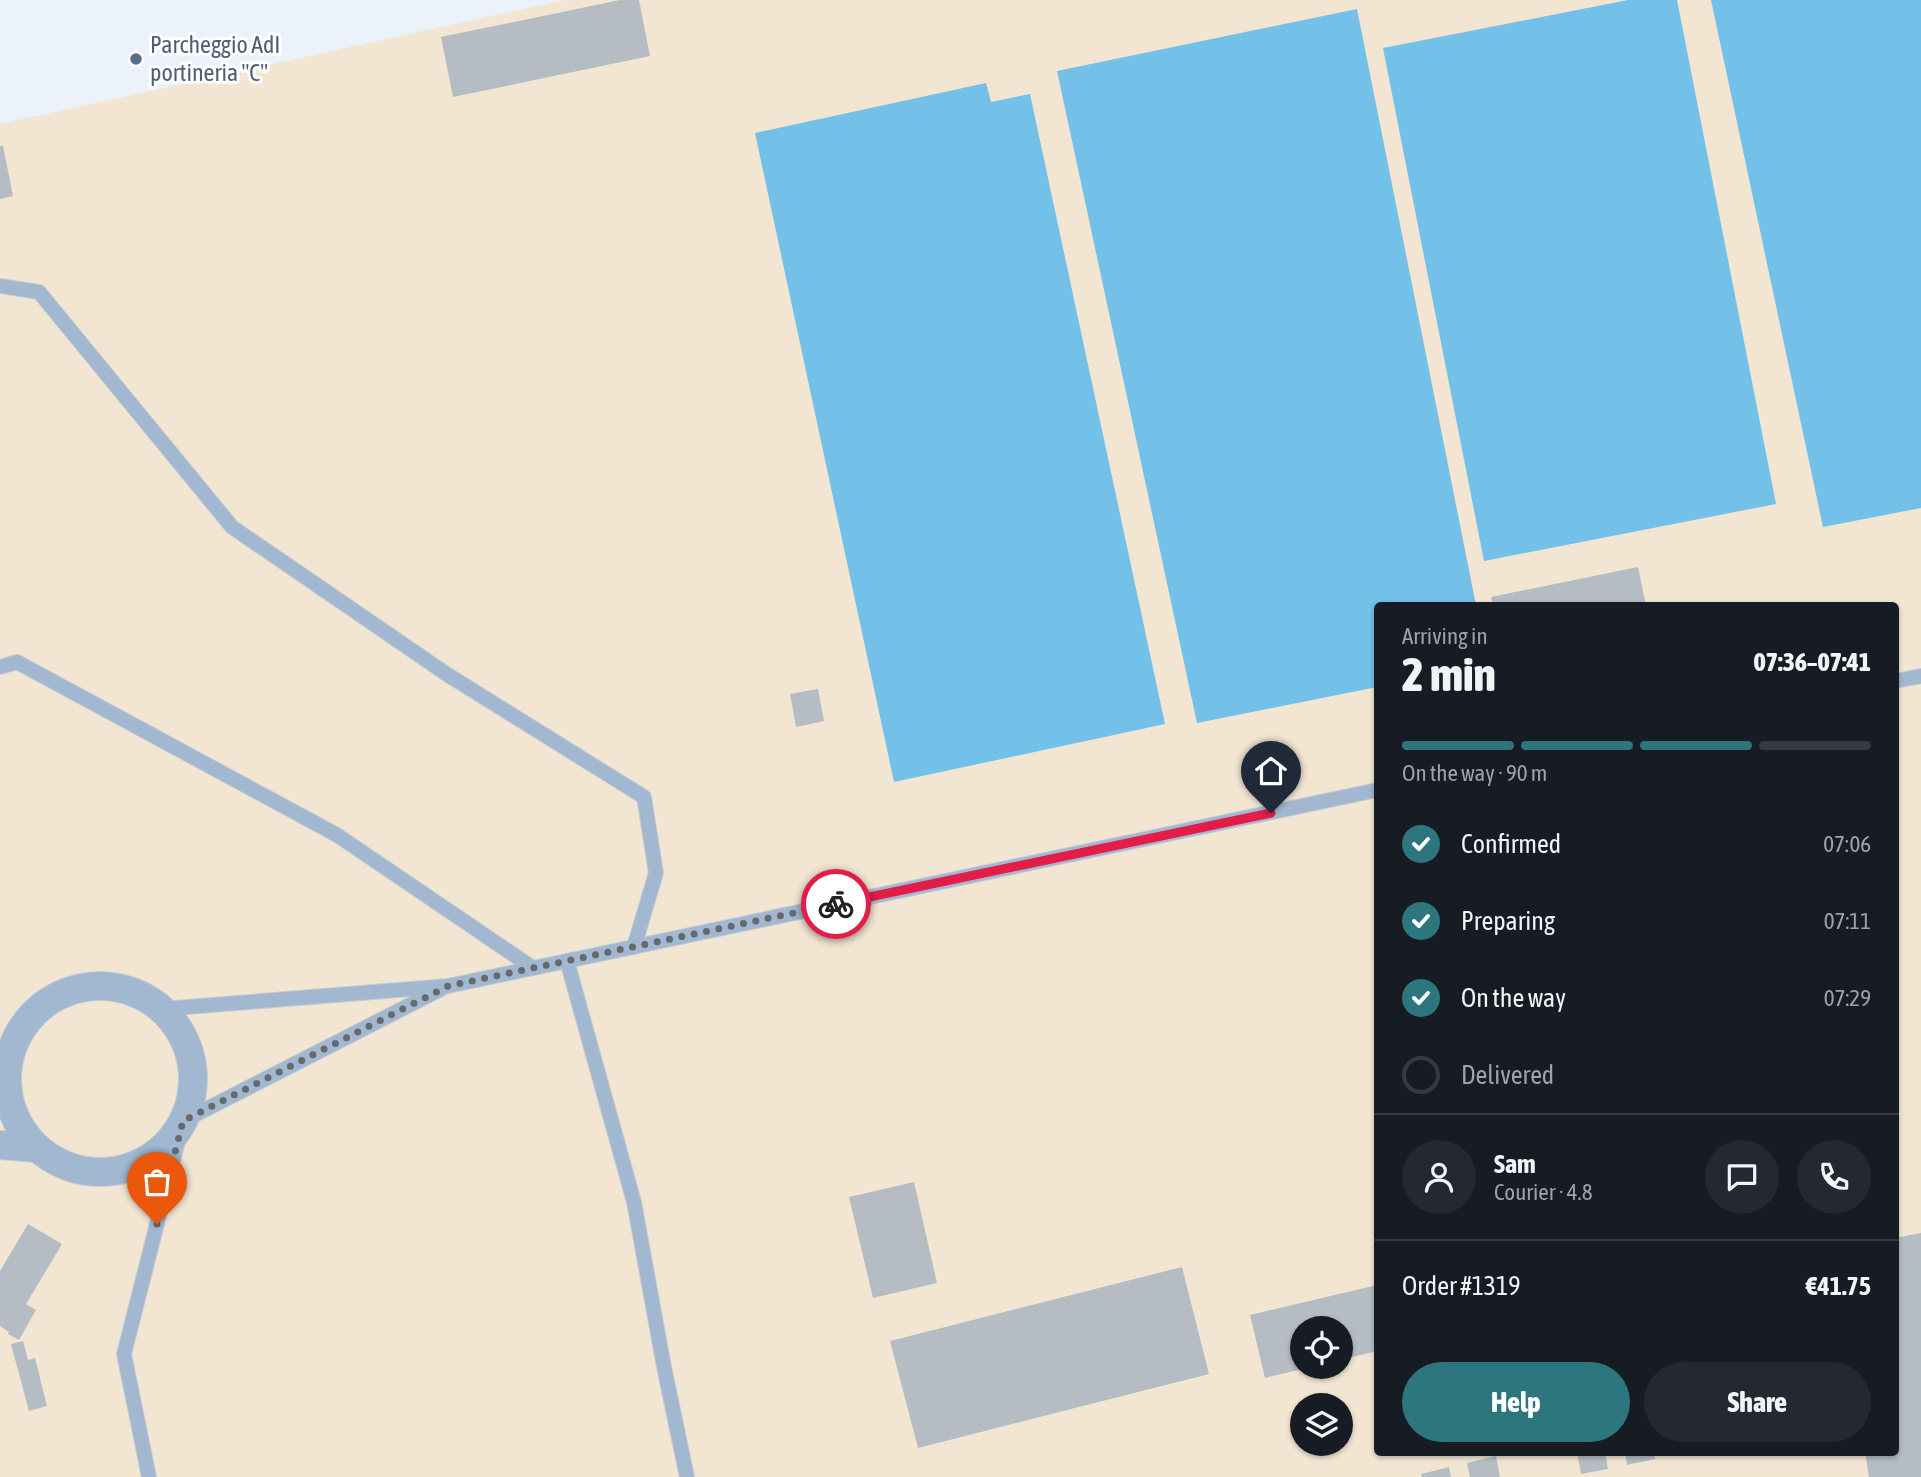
<!DOCTYPE html>
<meta charset="utf-8">
<style>
body{margin:0;font-family:"Asap Condensed",sans-serif;background:#242831;color:#f1f3f6;height:100vh;display:flex;flex-direction:column;font-size:26px;white-space:nowrap}
*{box-sizing:border-box;margin:0}
p{font-size:23px;color:#9ea1a6}
.icon{flex:none;width:38px;height:38px;fill:none;stroke:currentColor;stroke-width:2;stroke-linecap:round;stroke-linejoin:round}
.map{position:relative;flex:1;overflow:hidden}
.panel{position:absolute;left:1374px;top:602px;width:525px;height:854px;display:flex;flex-direction:column;background:#171b24;border-radius:7px;box-shadow:0 2px 5px #0004}
.panel>*{flex:none}
.fabs{position:absolute;left:1290px;top:1316px;display:grid;gap:14px}
.fabs a{display:grid;place-items:center;width:63px;height:63px;border-radius:50%;background:#171b24;box-shadow:0 2px 5px #0004;font-size:35px}
.pin{position:absolute;display:grid;place-items:center;width:60px;height:60px;color:#fff;margin:-72px -30px;border-radius:50% 50% 50% 0;rotate:-45deg;box-shadow:0 0 7px #0007}
.pin .icon{rotate:45deg}
.courier{position:absolute;display:grid;place-items:center;width:70px;height:70px;margin:-35px;border:5px solid #e11d48;border-radius:50%;background:#fff;color:#222;box-shadow:0 2px 9px #0007}
.overview em{font-style:normal;font-weight:800}
.overview div{display:flex;flex-direction:column-reverse}
.overview{display:flex;align-items:center;justify-content:space-between;height:119px;padding:0 28px}
h1{font-size:46px;font-weight:800;line-height:52px}
.bar{display:grid;grid-template-columns:repeat(4,1fr);gap:10px 7px;align-content:center;height:84px;padding:0 28px}
.bar i{height:9px;border-radius:5px;background:#363941}
.bar .current{background:#2d767e}
.bar p{grid-column:span 4}
.line{display:flex;align-items:center;gap:18px;padding:0 28px;border-top:2px solid #363941}
.line div{flex:1}
.round{display:grid;place-items:center;flex:none;width:74px;height:74px;border-radius:37px;background:#242831}
ol{padding:0 28px;list-style:none}
li{display:flex;align-items:center;gap:21px;height:77px}
li p{margin-inline-start:auto}
li .icon{padding:7px;border-radius:50%;background:#2d767e;color:#fff;stroke-width:4}
li:last-child{color:#9ea1a6}
li i{width:38px;height:38px;border:4px solid #363941;border-radius:50%}
.button{display:flex;gap:14px;margin-top:auto;padding:14px 28px}
.button a{flex:1;height:80px;border-radius:42px;background:#2d767e;color:#fff;font-size:28px;font-weight:800;line-height:80px;text-align:center}
.button a+a{background:#242831;color:#f1f3f6}
.map>svg:first-child{display:block}
.industrial{fill:#f2e6d2;fill-rule:evenodd}
.water{fill:#73c1e8}
.building{fill:#b6bcc4}
.lines{fill:none;stroke-linecap:round;stroke-linejoin:round}
.service-casing{stroke:#c6ccd3;stroke-width:16}
.minor-casing{stroke:#c6ccd3;stroke-width:30}
.service{stroke:#a1b8d0;stroke-width:14}
.minor{stroke:#a1b8d0;stroke-width:28}
.done{stroke:#666a6f;stroke-width:7;stroke-dasharray:0 12.6}
.route{stroke:#e11d48;stroke-width:9}
.service-dot{fill:#5c6f8a;stroke:#fff;stroke-width:2.5}
.labels{text-anchor:middle;stroke-width:6;stroke-linejoin:round;paint-order:stroke}
.service-label{font-size:24px;fill:#4e5e75;stroke:#fff;text-anchor:start}
</style>
<div class="map">
<svg width="1921" height="1477" viewBox="0 0 1921 1477">
<rect width="100%" height="100%" fill="#ebf2fa"/>
<path class="industrial" d="M564,0H1921V1477H0V124ZM1377,606H1895V1452H1377ZM1302,1328H1340V1367H1302ZM1302,1405H1340V1444H1302Z"/>
<g class="water">
<path d="M1628,0H1677L1776,504L1484,561L1383,48Z"/>
<path d="M1711,0H1921V508L1823,527Z"/>
<path d="M1357,9L1476,605L1377,606V687L1197,723L1057,71Z"/>
<path d="M986,83L991,102L1030,94L1165,724L894,782L755,133Z"/>
</g>
<g class="building">
<path d="M620,0H639L650,56L453,97L441,37Z"/>
<path d="M0,146H3L13,196L0,199Z"/>
<path d="M1638,567L1646,606H1493L1491,597Z"/>
<path d="M818,689L824,721L796,727L790,694Z"/>
<path d="M914,1182L937,1283L873,1298L849,1197Z"/>
<path d="M28,1224L62,1244L26,1304L36,1310L19,1340L8,1334L9,1332L0,1326V1271Z"/>
<path d="M1921,1233V1477H1869L1865,1452H1895V1238Z"/>
<path d="M1182,1267L1209,1374L918,1448L890,1341Z"/>
<path d="M1377,1285V1351L1340,1360V1328H1302V1369L1265,1378L1250,1315Z"/>
<path d="M23,1341L28,1360L35,1358L47,1406L29,1411L11,1344Z"/>
<path d="M1577,1452H1605L1608,1469L1581,1474Z"/>
<path d="M1625,1452H1654L1655,1459L1627,1465Z"/>
<path d="M1496,1456L1500,1477H1470L1467,1463Z"/>
<path d="M1449,1467L1451,1477H1422L1421,1474Z"/>
</g>
<g class="lines">
<defs>
<g id="service">
<path d="M0,286L39,292L232,527L448,675L644,797L656,873L634,947"/>
<path d="M0,667L17,662L337,835L533,968"/>
<path d="M1895,681L1921,676"/>
<path d="M567,961L634,1202L664,1367L687,1477"/>
<path d="M162,1009L448,986L1377,790"/>
<path d="M149,1477L124,1354L183,1121L441,989"/>
</g>
<g id="minor">
<circle cx="100" cy="1079" r="93"/>
<path d="M0,1145L37,1148"/>
</g>
</defs>
<use href="#service" class="service-casing"/>
<use href="#minor" class="minor-casing"/>
<use href="#service" class="service"/>
<use href="#minor" class="minor"/>
</g>
<g class="lines">
<path class="done" d="M157,1224L183,1121L448,986L836,904"/>
<path class="route" d="M836,904L1271,813"/>
</g>
<circle class="service-dot" cx="136" cy="59" r="7"/>
<g class="labels">
<g class="service-label">
<text x="150" y="53">Parcheggio AdI<tspan x="150" dy="28">portineria "C"</tspan></text>
</g>
</g>
</svg>
<div class="fabs">
<a><svg class="icon" aria-label="locate" viewBox="0 0 24 24"><circle cx="12" cy="12" r="6"/><path d="M12 2v4M12 18v4M2 12h4M18 12h4"/></svg></a>
<a><svg class="icon" aria-label="layers" viewBox="0 0 24 24"><path d="M12 4l9 5-9 5-9-5zM3 14l9 5 9-5"/></svg></a>
</div>
<div class="pin" style="left:157px;top:1224px;background:#ea580c"><svg class="icon" aria-label="bag" viewBox="0 0 24 24"><path d="M5 8h14l-1 12H6zM9 8a3 3 0 0 1 6 0"/></svg></div>
<div class="pin" style="left:1271px;top:813px;background:#1f2937"><svg class="icon" aria-label="home" viewBox="0 0 24 24"><path d="M3 11l9-7 9 7M6 9v11h12V9"/></svg></div>
<div class="courier" style="left:836px;top:904px"><svg class="icon" aria-label="bike" viewBox="0 0 24 24"><circle cx="6" cy="16" r="4"/><circle cx="18" cy="16" r="4"/><path d="M6 16l4-8h5l3 8M10 8l3 8H6M13 5h3"/></svg></div>
<section class="panel">
<div class="overview"><div><h1>2 min</h1><p>Arriving in</p></div><em>07:36–07:41</em></div>
<div class="bar"><i class="current"></i><i class="current"></i><i class="current"></i><i></i><p>On the way · 90 m</p></div>
<ol>
<li><svg class="icon" aria-label="check" viewBox="0 0 24 24"><path d="M5 12l5 5 9-10"/></svg>Confirmed<p>07:06</p></li>
<li><svg class="icon" aria-label="check" viewBox="0 0 24 24"><path d="M5 12l5 5 9-10"/></svg>Preparing<p>07:11</p></li>
<li><svg class="icon" aria-label="check" viewBox="0 0 24 24"><path d="M5 12l5 5 9-10"/></svg>On the way<p>07:29</p></li>
<li><i></i>Delivered</li>
</ol>
<div class="line" style="height:126px"><a class="round"><svg class="icon" aria-label="person" viewBox="0 0 24 24"><circle cx="12" cy="8" r="4"/><path d="M4 21q1-7 8-7t8 7"/></svg></a><div><b>Sam</b><p>Courier · 4.8</p></div><a class="round"><svg class="icon" aria-label="chat" viewBox="0 0 24 24"><path d="M4 5h16v11H9l-5 4z"/></svg></a><a class="round"><svg class="icon" aria-label="phone" viewBox="0 0 24 24"><path d="M5 4h4l2 5-3 2q2 4 5 5l2-3 5 2v4C11 20 4 13 5 4z"/></svg></a></div>
<div class="line" style="height:91px"><div>Order #1319</div><b>€41.75</b></div>
<div class="button"><a>Help</a><a>Share</a></div>
</section>
</div>
